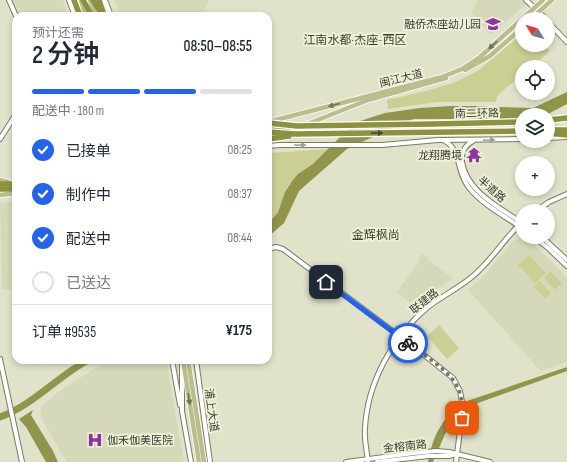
<!DOCTYPE html>
<html lang="zh">
<meta charset="utf-8">
<style>
body{margin:0;font-family:"Sofia Sans Condensed","Noto Sans SC",sans-serif;background:#f6f6f7;color:#1f2937;height:100vh;display:flex;flex-direction:column;font-size:15px;white-space:nowrap}
*{box-sizing:border-box;margin:0}
p{font-size:13px;color:#747a83}
.icon{flex:none;width:22px;height:22px;fill:none;stroke:currentColor;stroke-width:2;stroke-linecap:round;stroke-linejoin:round}
.map{position:relative;flex:1;overflow:hidden}
.panel{position:absolute;left:12px;top:12px;width:260px;height:352px;display:flex;flex-direction:column;background:#fff;border-radius:12px;box-shadow:0 2px 6px #0003}
.panel>*{flex:none}
.needle{width:26px;rotate:307deg}
.tools{position:absolute;left:515px;top:12px;display:grid;gap:8px}
.tools a{display:grid;place-items:center;width:40px;height:40px;border-radius:50%;background:#fff;box-shadow:0 2px 6px #0003;font-size:20px}
.pin{position:absolute;display:grid;place-items:center;width:34px;height:34px;color:#fff;margin:-17px;border-radius:8px;box-shadow:0 2px 6px #0006}
.courier{position:absolute;display:grid;place-items:center;width:40px;height:40px;margin:-20px;border:3px solid #2563eb;border-radius:50%;background:#fff;color:#222;box-shadow:0 1px 5px #0007}
.summary em{font-style:normal;font-weight:600}
.summary div{display:flex;flex-direction:column-reverse}
.summary{display:flex;align-items:center;justify-content:space-between;height:68px;padding:0 20px}
h1{font-size:26px;font-weight:600;line-height:30px}
.bar{display:grid;grid-template-columns:repeat(4,1fr);gap:6px 4px;align-content:center;height:48px;padding:0 20px}
.bar i{height:5px;border-radius:3px;background:#e0e1e3}
.bar .active{background:#2563eb}
.bar p{grid-column:span 4}
.line{display:flex;align-items:center;gap:10px;padding:0 20px;border-top:1px solid #e0e1e3}
.line div{flex:1}
ol{padding:0 20px;list-style:none}
li{display:flex;align-items:center;gap:12px;height:44px}
li p{margin-inline-start:auto}
li .icon{padding:4px;border-radius:50%;background:#2563eb;color:#fff;stroke-width:4}
li:last-child{color:#747a83}
li i{width:22px;height:22px;border:2px solid #e0e1e3;border-radius:50%}
.map>svg:first-child{display:block}
.built{fill:#d6d9b9}
.green{fill:#cbcf93}
.water{fill:#91954b}
.lines{fill:none;stroke-linecap:round;stroke-linejoin:round}
.river{stroke:#91954b;stroke-width:7}
.secondary-casing{stroke:#7a7c66;stroke-width:6}
.primary-casing{stroke:#fff;stroke-width:6}
.highway-casing{stroke:#fff;stroke-width:8}
.secondary{stroke:#fff;stroke-width:4}
.primary{stroke:#bbbe8c;stroke-width:4.5}
.highway{stroke:#8e9240;stroke-width:5.5}
.highway-bridge-casing{stroke:#fff;stroke-width:8;stroke-linecap:butt}
.highway-bridge{stroke:#8e9240;stroke-width:5.5}
.oneway{fill:#6f7157}
.oneway2{fill:#484a36}
.oneway3{fill:#9e9e9a}
.done{stroke:#757768;stroke-width:4;stroke-dasharray:0 7.2}
.route{stroke:#2563eb;stroke-width:5}
.labels{text-anchor:middle;stroke-width:4;stroke-linejoin:round;paint-order:stroke}
.poi-label{font-size:11px;fill:#3c3d34;stroke:#edf0d7;text-anchor:end}
.street-label{font-size:11px;fill:#3c3d34;stroke:#edf0d7}
.neighbourhood-label{font-size:12px;fill:#3f412d;stroke:#edf0d7}
</style>
<div class="map">
<svg width="567" height="462" viewBox="0 0 567 462">
<rect width="100%" height="100%" fill="#e0e2ca"/>
<g class="built">
<path d="M13,0H63L68,16H20Z"/>
<path d="M115,0H209L202,16H121Z"/>
<path d="M478,0H522L526,4L491,35L471,12Z"/>
<path d="M16,201V290L2,289L0,203Z"/>
<path d="M520,238H524L534,245L567,277V362L542,371L538,368L468,290L482,278L513,241Z"/>
<path d="M422,254L429,258L428,260L453,278L429,295L417,308L397,292L421,259L419,257Z"/>
<path d="M108,360H166L184,462H67L42,420L40,407L61,390Z"/>
</g>
<g class="green">
<path d="M548,25L557,34L548,42Z"/>
<path d="M522,34V45H544L550,51L531,67H522V74L497,96L496,102H437L388,109L387,100L426,91L453,83L478,71Z"/>
<path d="M329,149C324,154 319,159 313,164C304,171 294,176 288,186C279,201 283,211 268,224V153Z"/>
<path d="M529,255L546,273L535,283L518,265Z"/>
<path d="M550,271L562,283L555,290L544,278Z"/>
<path d="M540,281L551,293L545,299L534,287Z"/>
<path d="M439,325L459,348L447,359L427,336Z"/>
</g>
<g class="water">
<path d="M567,92V104L546,115H522V119H414L405,122L347,149L299,191L284,223L268,237V224L278,212L285,192L292,181L298,174L313,164L354,123L385,113L420,108L451,106H495L500,107L533,108Z"/>
<path d="M567,367V371L467,407L445,434L433,462H428C433,435 443,415 467,401Z"/>
<path d="M33,410L31,415L53,451L58,462H46L26,427L19,419Z"/>
</g>
<g class="lines">
<path class="river" d="M0,417C33,405 57,377 88,360"/>
<defs>
<g id="secondary">
<path d="M9,0L16,16"/>
<path d="M69,0L75,16"/>
<path d="M105,0L111,16"/>
<path d="M526,0L546,19"/>
<path d="M548,22L567,42"/>
<path d="M548,138L567,137"/>
<path d="M0,139L16,114"/>
<path d="M445,141C462,151 456,173 470,189C482,204 506,217 522,228"/>
<path d="M473,141C465,145 461,153 462,162C467,192 499,207 522,223"/>
<path d="M268,146L280,145H382L438,140L522,139"/>
<path d="M536,211L549,202L567,194"/>
<path d="M534,237L548,248L567,266"/>
<path d="M542,237L567,260"/>
<path d="M268,249L276,247L283,249L414,347L453,378L460,391L463,407L456,462"/>
<path d="M0,359L22,462"/>
<path d="M172,360L180,405"/>
<path d="M196,360L210,462"/>
<path d="M182,362V411L191,462"/>
<path d="M346,462L414,453L436,451L449,452L490,462"/>
<path d="M368,462C367,451 364,440 365,429C367,383 393,336 428,307C442,296 459,288 473,276C492,260 504,239 522,222"/>
<path d="M377,462L428,456H449L456,454"/>
</g>
<g id="primary">
<path d="M81,0L86,16"/>
<path d="M90,0L96,16"/>
<path d="M522,19L543,0"/>
<path d="M531,19L552,0"/>
<path d="M465,70L490,56L522,28"/>
<path d="M268,122L442,77L462,69L480,57L522,19"/>
<path d="M305,125L368,100L446,78"/>
<path d="M0,180L8,182"/>
<path d="M0,195L16,193"/>
<path d="M183,360L199,462"/>
<path d="M188,360L204,462"/>
</g>
<g id="highway">
<path d="M74,0L80,16"/>
<path d="M83,0L92,16"/>
<path d="M93,0L103,16"/>
<path d="M99,0L103,12"/>
<path d="M548,120L567,118"/>
<path d="M433,124L522,122"/>
<path d="M268,129L290,127"/>
<path d="M548,130H567"/>
<path d="M451,132L522,131"/>
<path d="M548,133L567,135"/>
<path d="M0,184H16"/>
<path d="M268,186V191"/>
<path d="M0,189H16"/>
</g>
</defs>
<use href="#secondary" class="secondary-casing"/>
<use href="#primary" class="primary-casing"/>
<use href="#highway" class="highway-casing"/>
<use href="#secondary" class="secondary"/>
<use href="#primary" class="primary"/>
<use href="#highway" class="highway"/>
<defs>
<g id="highway-bridge">
<path d="M268,123L297,126L433,124"/>
<path d="M268,132L295,134L451,132"/>
<path d="M268,139L289,136"/>
</g>
</defs>
<use href="#highway-bridge" class="highway-bridge-casing"/>
<use href="#highway-bridge" class="highway-bridge"/>
</g>
<defs><path id="oneway-solid" d="M-6-.8H1V-3.2L6.5 0L1 3.2V.8H-6Z"/></defs>
<g class="oneway">
<use href="#oneway-solid" transform="translate(493 45) rotate(138)"/>
<use href="#oneway-solid" transform="translate(334 105) rotate(165)"/>
<use href="#oneway-solid" transform="translate(189 399) rotate(81)"/>
</g>
<use class="oneway2" href="#oneway-solid" transform="translate(377 133) rotate(-1)"/>
<g class="oneway3">
<use href="#oneway-solid" transform="translate(489 140) rotate(-2)"/>
<use href="#oneway-solid" transform="translate(300 145)"/>
</g>
<g class="lines">
<path class="done" d="M408,343C417,349 426,356 435,363C456,379 464,390 462,418"/>
<path class="route" d="M326,282L408,343"/>
</g>
<defs>
<symbol id="school-bare" viewBox="-9 -9 18 18"><path d="M0-5L7-2L0 1L-7-2ZM-4 1L0 2.5L4 1V4Q0 6-4 4Z" fill="#8f349f" stroke="#edf0d7" stroke-width="2.5" paint-order="stroke"/></symbol>
<symbol id="temple-bare" viewBox="-9 -9 18 18"><path d="M0-6L5-2H3V0L6.5 2.5H4V6H1.5V3h-3V6H-4V2.5H-6.5L-3 0V-2H-5Z" fill="#8f349f" stroke="#edf0d7" stroke-width="2.5" paint-order="stroke"/></symbol>
<symbol id="hospital-bare" viewBox="-9 -9 18 18"><path d="M-5-5h3v3.5h4V-5h3V5h-3V1.5h-4V5h-3Z" fill="#8f349f" stroke="#edf0d7" stroke-width="2.5" paint-order="stroke"/></symbol>
</defs>
<g fill-rule="evenodd">
<use href="#school-bare" x="482" y="13" width="22" height="22"/>
<use href="#temple-bare" x="463" y="144" width="22" height="22"/>
<use href="#hospital-bare" x="84" y="429" width="22" height="22"/>
</g>
<g class="labels">
<g class="poi-label">
<text x="481" y="28">融侨杰座幼儿园</text>
<text x="462" y="159">龙翔腾境</text>
<text x="107" y="444" text-anchor="start">伽禾伽美医院</text>
</g>
<g class="street-label">
<text transform="translate(401 78) rotate(-14)" y="4">闽江大道</text>
<text transform="translate(477 113) rotate(-1)" y="4">南二环路</text>
<text transform="translate(492 189) rotate(41)" y="4">半道路</text>
<text transform="translate(424 301) rotate(-39)" y="4">联建路</text>
<text transform="translate(212 410) rotate(82)" y="4">浦上大道</text>
<text transform="translate(405 446) rotate(-6)" y="4">金榕南路</text>
</g>
<g class="neighbourhood-label">
<text x="355" y="44">江南水都·杰座-西区</text>
<text x="376" y="239">金辉枫尚</text>
</g>
</g>
</svg>
<div class="tools">
<a><svg class="needle" viewBox="-14 -14 28 28"><path d="M0-13l5 13h-10z" fill="#e53935"/><path d="M0 13l5-13h-10z" fill="#747a83"/></svg></a>
<a><svg class="icon" aria-label="locate" viewBox="0 0 24 24"><circle cx="12" cy="12" r="6"/><path d="M12 2v4M12 18v4M2 12h4M18 12h4"/></svg></a>
<a><svg class="icon" aria-label="layers" viewBox="0 0 24 24"><path d="M12 4l9 5-9 5-9-5zM3 14l9 5 9-5"/></svg></a>
<a>+</a>
<a>−</a>
</div>
<div class="pin" style="left:462px;top:418px;background:#ea580c"><svg class="icon" aria-label="bag" viewBox="0 0 24 24"><path d="M5 8h14l-1 12H6zM9 8a3 3 0 0 1 6 0"/></svg></div>
<div class="pin" style="left:326px;top:282px;background:#1f2937"><svg class="icon" aria-label="home" viewBox="0 0 24 24"><path d="M3 11l9-7 9 7M6 9v11h12V9"/></svg></div>
<div class="courier" style="left:408px;top:343px"><svg class="icon" aria-label="bike" viewBox="0 0 24 24"><circle cx="6" cy="16" r="4"/><circle cx="18" cy="16" r="4"/><path d="M6 16l4-8h5l3 8M10 8l3 8H6M13 5h3"/></svg></div>
<section class="panel">
<div class="summary"><div><h1>2 分钟</h1><p>预计还需</p></div><em>08:50–08:55</em></div>
<div class="bar"><i class="active"></i><i class="active"></i><i class="active"></i><i></i><p>配送中 · 180 m</p></div>
<ol>
<li><svg class="icon" aria-label="check" viewBox="0 0 24 24"><path d="M5 12l5 5 9-10"/></svg>已接单<p>08:25</p></li>
<li><svg class="icon" aria-label="check" viewBox="0 0 24 24"><path d="M5 12l5 5 9-10"/></svg>制作中<p>08:37</p></li>
<li><svg class="icon" aria-label="check" viewBox="0 0 24 24"><path d="M5 12l5 5 9-10"/></svg>配送中<p>08:44</p></li>
<li><i></i>已送达</li>
</ol>
<div class="line" style="height:52px"><div>订单 #9535</div><b>¥175</b></div>
</section>
</div>
